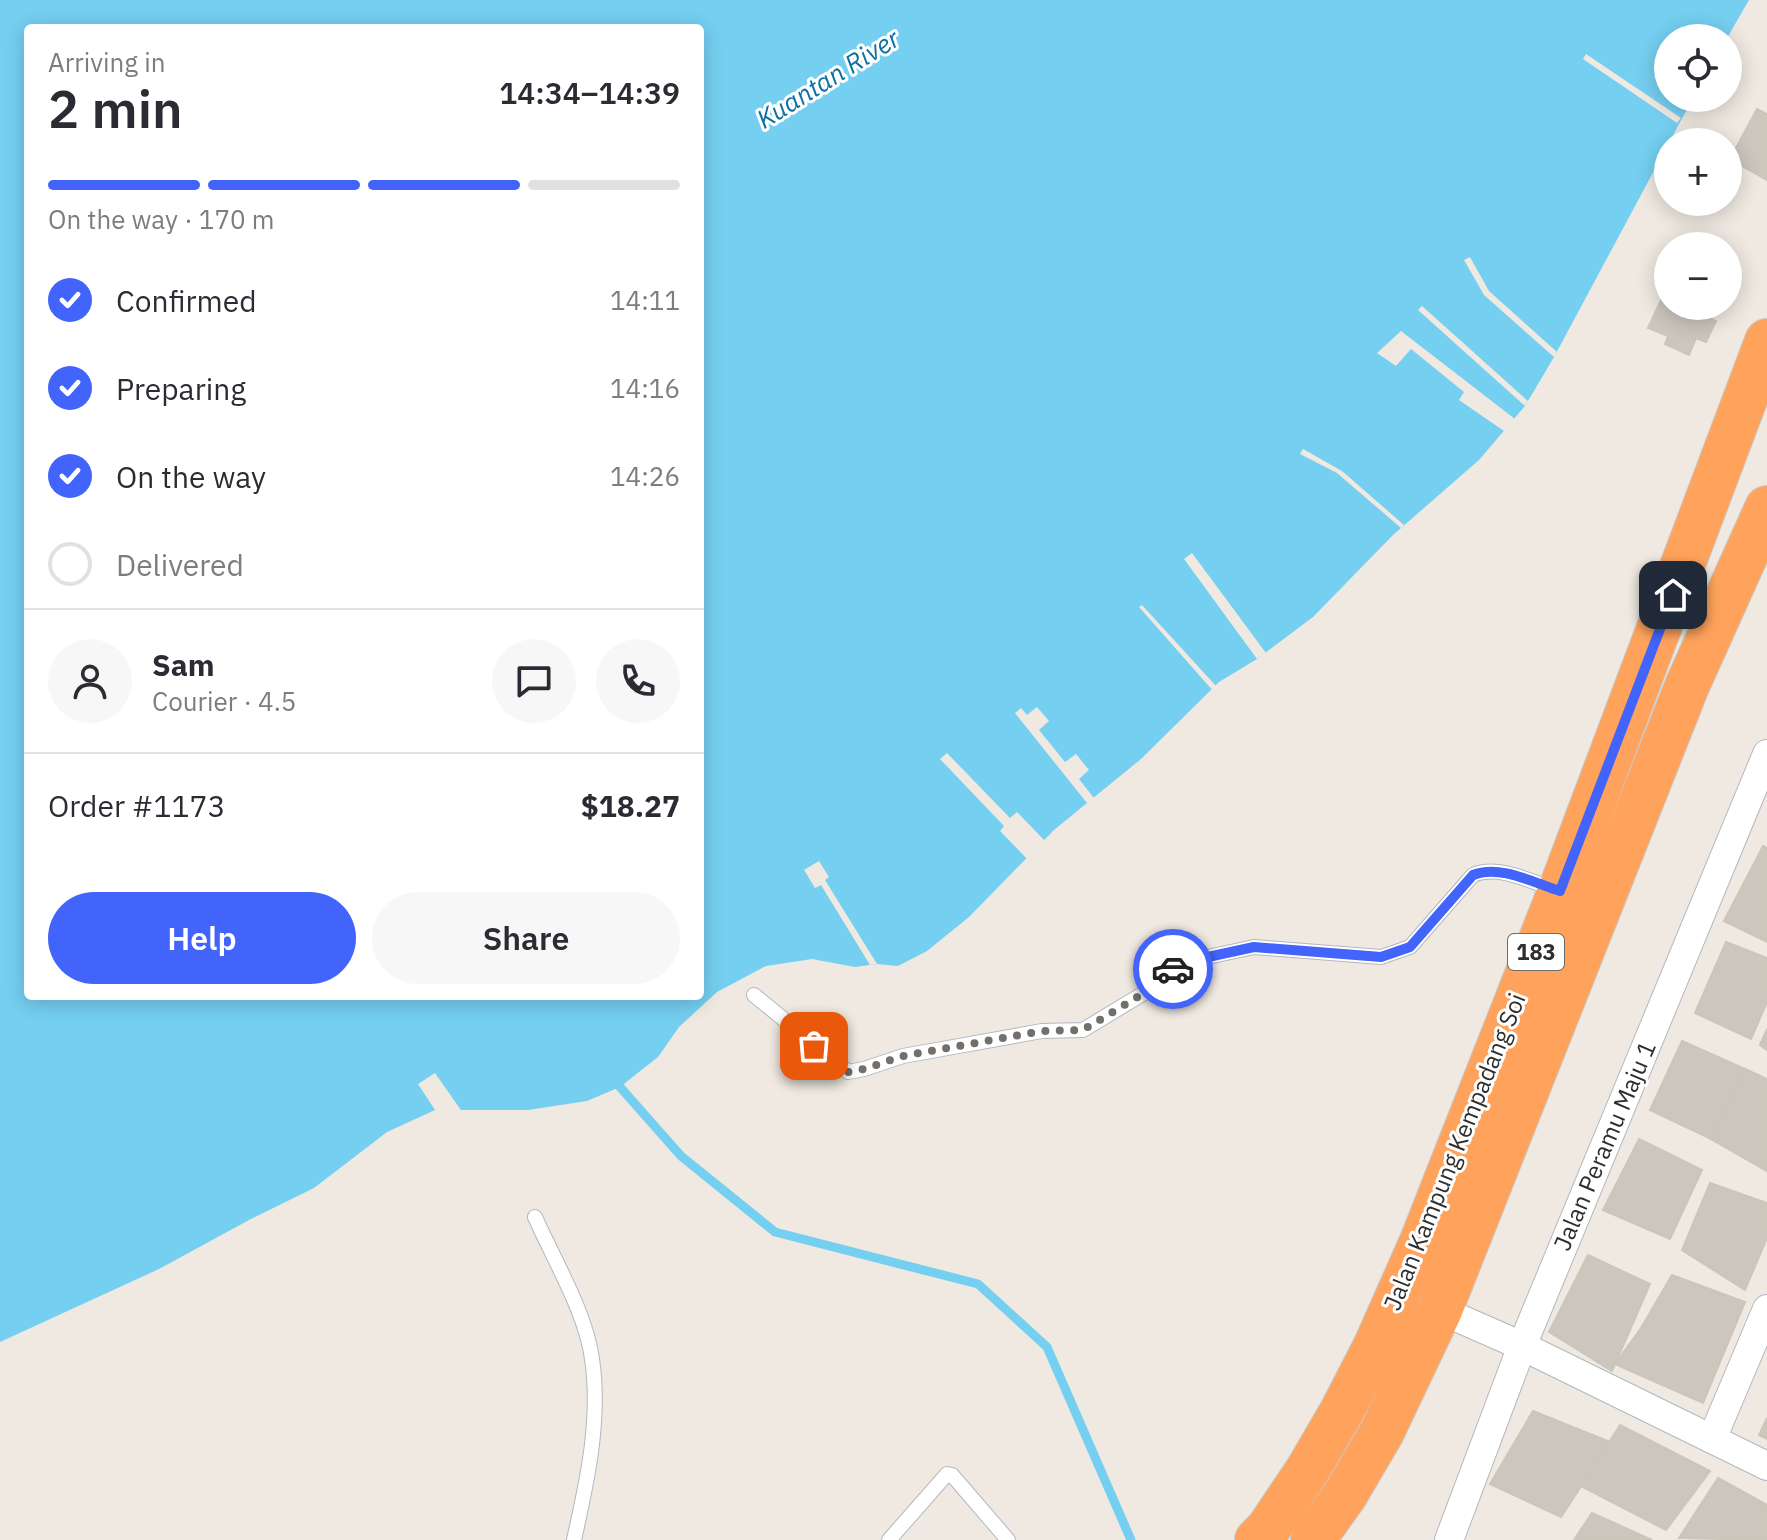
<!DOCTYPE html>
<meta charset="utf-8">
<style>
body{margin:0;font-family:"IBM Plex Sans",sans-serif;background:#f7f7f7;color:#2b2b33;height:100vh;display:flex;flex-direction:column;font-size:30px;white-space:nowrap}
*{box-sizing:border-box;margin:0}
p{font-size:26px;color:#7c7c81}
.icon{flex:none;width:44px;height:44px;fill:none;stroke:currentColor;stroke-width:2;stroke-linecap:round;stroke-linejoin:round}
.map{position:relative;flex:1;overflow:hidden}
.panel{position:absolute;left:24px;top:24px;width:680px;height:976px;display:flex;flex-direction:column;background:#fff;border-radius:8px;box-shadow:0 4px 20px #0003}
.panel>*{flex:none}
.controls{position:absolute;left:1654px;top:24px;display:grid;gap:16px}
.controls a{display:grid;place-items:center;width:88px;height:88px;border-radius:50%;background:#fff;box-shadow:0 4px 20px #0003;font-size:40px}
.pin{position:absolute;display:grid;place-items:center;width:68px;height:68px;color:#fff;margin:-34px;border-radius:16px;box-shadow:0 4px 12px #0006}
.courier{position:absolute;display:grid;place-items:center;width:80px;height:80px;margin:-40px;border:6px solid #4264fb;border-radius:50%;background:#fff;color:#222;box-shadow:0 2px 10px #0007}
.headline em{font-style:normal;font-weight:600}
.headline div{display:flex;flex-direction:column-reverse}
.headline{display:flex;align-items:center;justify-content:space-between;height:136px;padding:0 24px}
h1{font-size:52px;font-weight:600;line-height:60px}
.bar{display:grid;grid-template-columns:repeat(4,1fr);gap:12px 8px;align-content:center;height:96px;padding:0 24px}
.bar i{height:10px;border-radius:6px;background:#e1e1e2}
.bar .on{background:#4264fb}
.bar p{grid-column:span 4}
.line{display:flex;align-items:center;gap:20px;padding:0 24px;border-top:2px solid #e1e1e2}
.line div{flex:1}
.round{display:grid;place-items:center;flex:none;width:84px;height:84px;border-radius:42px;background:#f7f7f7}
ol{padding:0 24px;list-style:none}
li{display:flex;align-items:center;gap:24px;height:88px}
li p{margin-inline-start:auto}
li .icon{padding:8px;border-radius:50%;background:#4264fb;color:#fff;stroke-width:4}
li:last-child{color:#7c7c81}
li i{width:44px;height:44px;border:4px solid #e1e1e2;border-radius:50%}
.primary-button{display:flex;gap:16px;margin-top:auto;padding:16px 24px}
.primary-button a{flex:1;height:92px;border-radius:48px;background:#4264fb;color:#fff;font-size:32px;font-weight:600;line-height:92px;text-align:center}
.primary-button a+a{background:#f7f7f7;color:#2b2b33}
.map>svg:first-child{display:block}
.water{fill:#75cff0;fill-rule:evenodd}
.pier{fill:#efe9e1}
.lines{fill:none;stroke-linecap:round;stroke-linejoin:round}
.stream{stroke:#75cff0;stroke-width:9}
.building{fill:#cbc7bf;stroke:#cbc5ba;stroke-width:2}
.lane-casing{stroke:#b4b7c1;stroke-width:16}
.street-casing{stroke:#b4b7c1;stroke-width:30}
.highway-casing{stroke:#c9c9c9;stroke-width:46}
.lane{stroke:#fff;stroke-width:14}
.street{stroke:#fff;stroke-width:28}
.highway{stroke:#ffa35c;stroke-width:44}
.done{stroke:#726f6d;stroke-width:8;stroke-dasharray:0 14.4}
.route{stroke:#4264fb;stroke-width:10}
.labels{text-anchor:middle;stroke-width:6;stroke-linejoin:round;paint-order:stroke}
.shield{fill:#fff;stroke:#6d6d6d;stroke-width:2}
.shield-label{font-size:22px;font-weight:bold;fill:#2e2e2e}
.street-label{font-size:24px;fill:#2e2e2e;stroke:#fff}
.water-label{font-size:26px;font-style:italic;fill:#0d6fa3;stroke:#fff}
</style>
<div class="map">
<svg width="1767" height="1540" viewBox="0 0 1767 1540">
<rect width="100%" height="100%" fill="#efe9e1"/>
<path class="water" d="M0,0H1749L1727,38H1668V98H1693L1554,357L1525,406L1479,460L1393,535L1313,617L1257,659L1219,682L1141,759L1054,830L969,917L927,951L898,966L877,964L855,967L812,959L766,966L717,992L679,1027L658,1057L620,1087L587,1101L528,1110H435L387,1132L314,1188L249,1220L159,1269L0,1342ZM28,28H700V996H28Z"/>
<g class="pier">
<path d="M1586,54L1681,118L1677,123L1583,59Z"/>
<path d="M1470,257L1489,291L1557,352L1554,357L1484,295L1464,260Z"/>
<path d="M1422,306L1528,401L1525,406L1418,310Z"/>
<path d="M1401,331L1515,419L1504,431L1459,400L1464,392L1411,349L1396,366L1377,353Z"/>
<path d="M1303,449L1342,471L1404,525L1401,528L1337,473L1300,454Z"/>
<path d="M1192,553L1266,653L1257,659L1184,559Z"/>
<path d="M1142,605L1216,686L1218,689L1214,692L1139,607Z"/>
<path d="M1037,707L1049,721L1039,730L1065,762L1076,754L1089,770L1079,779L1094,798L1087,803L1015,713L1021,708L1027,715Z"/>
<path d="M947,753L1010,818L1017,812L1047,843L1029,861L1000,831L1004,826L940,759Z"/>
<path d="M819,861L829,877L825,880L877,964L870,965L821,885L815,888L804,870Z"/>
<path d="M435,1073L463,1113L438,1114L435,1110L418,1084Z"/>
</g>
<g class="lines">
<path class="stream" d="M619,1076L620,1087L681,1156L775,1232L978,1284L1047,1347L1131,1540"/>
</g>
<g class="building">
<path d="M1757,109L1767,114V180L1730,159Z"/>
<path d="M1662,298L1668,300V306H1681L1716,321L1706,342L1696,338L1689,355L1665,344L1668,336L1648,328Z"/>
<path d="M1763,846L1767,848V942L1724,921Z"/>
<path d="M1726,942L1767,958V1002L1751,1039L1695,1013Z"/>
<path d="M1767,1029V1050L1760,1045Z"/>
<path d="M1682,1041L1745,1069L1711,1139L1650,1110Z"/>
<path d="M1745,1069L1767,1079V1171L1711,1139Z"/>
<path d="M1639,1139L1702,1170L1670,1239L1603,1210Z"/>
<path d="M1710,1183L1767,1203V1238L1745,1290L1682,1250Z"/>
<path d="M1588,1255L1650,1284L1612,1371L1549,1332Z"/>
<path d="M1672,1275L1745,1302L1703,1403L1615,1364L1641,1328Z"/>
<path d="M1533,1411L1610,1442L1561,1517L1490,1484Z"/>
<path d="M1767,1418V1439L1759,1435Z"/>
<path d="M1620,1425L1710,1471L1666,1530L1581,1486Z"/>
<path d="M1718,1478L1767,1505V1540L1679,1538Z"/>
<path d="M1592,1513L1652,1540H1574Z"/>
</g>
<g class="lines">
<defs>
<g id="lane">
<path d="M754,995L848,1072L864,1069L903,1056L1042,1031L1083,1030L1149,990L1180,963L1254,947L1381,957L1410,947L1473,875C1499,864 1531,882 1556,890"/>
<path d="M535,1217C554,1260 586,1313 592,1359C601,1419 587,1482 574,1540"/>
<path d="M889,1540L947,1474L952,1475L1008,1540"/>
</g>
<g id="street">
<path d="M1440,1310L1522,1346L1767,1466"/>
<path d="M1712,1439L1767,1309"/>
<path d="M1449,1540L1522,1346L1767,754"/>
</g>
<g id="highway">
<path d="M1257,1540L1268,1529L1307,1471L1342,1411L1376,1345L1422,1241L1560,891L1767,341"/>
<path d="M1313,1540L1345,1495L1382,1432L1440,1310L1687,686L1767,508"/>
</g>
</defs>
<use href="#lane" class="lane-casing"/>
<use href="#street" class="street-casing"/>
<use href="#highway" class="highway-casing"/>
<use href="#lane" class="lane"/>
<use href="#street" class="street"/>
<use href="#highway" class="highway"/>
</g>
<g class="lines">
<path class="done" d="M814,1046L848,1072L864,1069L903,1056L1042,1031L1083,1030L1149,990L1173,969"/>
<path class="route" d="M1173,969L1180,963L1254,947L1381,957L1410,947L1473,875C1500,864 1534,883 1560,891L1673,595"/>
</g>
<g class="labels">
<rect class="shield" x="1508" y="934" width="56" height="36" rx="6"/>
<g class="shield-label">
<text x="1536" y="960">183</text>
</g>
<g class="street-label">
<text transform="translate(1605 1146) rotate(-67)" y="8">Jalan Peramu Maju 1</text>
<text transform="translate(1455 1152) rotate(-68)" y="8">Jalan Kampung Kempadang Soi</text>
</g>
<g class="water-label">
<text transform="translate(828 79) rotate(-32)" y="9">Kuantan River</text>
</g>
</g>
</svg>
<div class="controls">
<a><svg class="icon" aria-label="locate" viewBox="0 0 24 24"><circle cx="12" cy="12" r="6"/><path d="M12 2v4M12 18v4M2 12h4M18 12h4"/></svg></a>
<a>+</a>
<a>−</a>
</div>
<div class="pin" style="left:814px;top:1046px;background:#ea580c"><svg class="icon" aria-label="bag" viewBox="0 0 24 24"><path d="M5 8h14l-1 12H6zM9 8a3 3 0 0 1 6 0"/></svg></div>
<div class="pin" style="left:1673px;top:595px;background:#1f2937"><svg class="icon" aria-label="home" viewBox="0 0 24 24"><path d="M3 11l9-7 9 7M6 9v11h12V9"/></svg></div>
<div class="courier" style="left:1173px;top:969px"><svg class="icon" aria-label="car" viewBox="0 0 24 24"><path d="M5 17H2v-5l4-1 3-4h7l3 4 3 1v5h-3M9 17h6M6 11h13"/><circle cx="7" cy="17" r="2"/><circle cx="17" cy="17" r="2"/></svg></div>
<section class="panel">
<div class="headline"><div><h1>2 min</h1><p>Arriving in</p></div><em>14:34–14:39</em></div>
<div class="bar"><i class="on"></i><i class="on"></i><i class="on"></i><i></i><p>On the way · 170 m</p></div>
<ol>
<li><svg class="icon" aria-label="check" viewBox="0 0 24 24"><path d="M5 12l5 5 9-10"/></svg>Confirmed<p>14:11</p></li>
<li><svg class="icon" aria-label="check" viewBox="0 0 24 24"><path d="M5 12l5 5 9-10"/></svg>Preparing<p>14:16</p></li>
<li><svg class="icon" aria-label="check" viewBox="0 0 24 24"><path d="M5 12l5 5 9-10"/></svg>On the way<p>14:26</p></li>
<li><i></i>Delivered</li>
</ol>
<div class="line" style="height:144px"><a class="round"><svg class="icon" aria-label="person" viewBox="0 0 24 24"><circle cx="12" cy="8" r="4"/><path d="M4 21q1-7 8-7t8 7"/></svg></a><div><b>Sam</b><p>Courier · 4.5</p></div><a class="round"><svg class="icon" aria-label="chat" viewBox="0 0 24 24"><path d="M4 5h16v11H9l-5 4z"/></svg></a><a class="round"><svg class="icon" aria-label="phone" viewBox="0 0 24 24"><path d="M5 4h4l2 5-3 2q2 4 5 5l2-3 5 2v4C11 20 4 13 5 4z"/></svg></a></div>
<div class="line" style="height:104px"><div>Order #1173</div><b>$18.27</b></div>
<div class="primary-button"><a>Help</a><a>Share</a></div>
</section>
</div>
